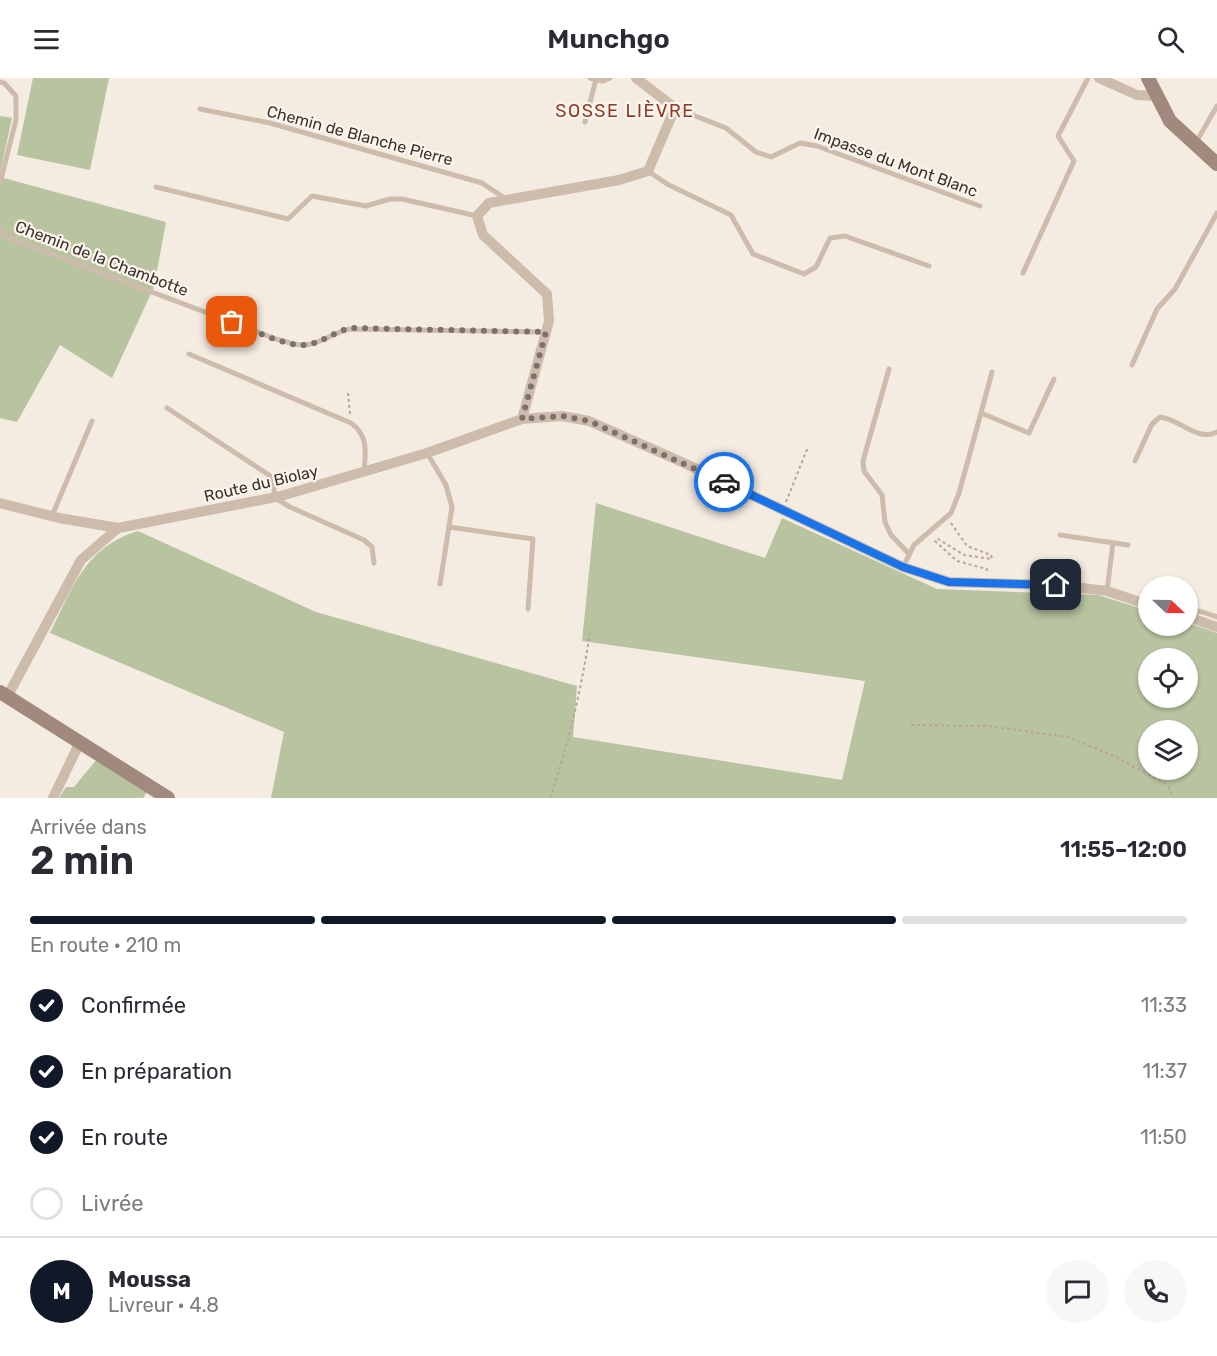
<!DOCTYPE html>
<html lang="fr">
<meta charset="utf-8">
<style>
body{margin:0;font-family:Rubik,sans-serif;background:#f7f7f7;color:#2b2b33;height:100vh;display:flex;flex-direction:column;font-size:22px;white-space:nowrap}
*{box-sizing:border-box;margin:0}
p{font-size:20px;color:#7c7c81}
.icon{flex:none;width:33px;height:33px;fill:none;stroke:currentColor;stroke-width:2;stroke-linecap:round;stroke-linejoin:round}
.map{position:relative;height:720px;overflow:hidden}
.sheet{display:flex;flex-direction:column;background:#fff;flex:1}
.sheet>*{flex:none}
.needle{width:39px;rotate:112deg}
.fabs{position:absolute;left:1138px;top:498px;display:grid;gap:12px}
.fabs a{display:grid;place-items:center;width:60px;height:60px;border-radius:50%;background:#fff;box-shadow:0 2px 4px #0004;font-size:30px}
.pin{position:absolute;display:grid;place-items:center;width:51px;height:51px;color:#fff;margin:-26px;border-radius:12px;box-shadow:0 3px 9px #0006}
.courier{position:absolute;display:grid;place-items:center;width:60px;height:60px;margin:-30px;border:4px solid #1a73e8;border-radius:50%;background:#fff;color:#222;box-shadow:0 2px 8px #0007}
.headline em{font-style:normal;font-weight:600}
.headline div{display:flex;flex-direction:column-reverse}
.headline{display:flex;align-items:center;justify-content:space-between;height:102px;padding:0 30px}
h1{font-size:39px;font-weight:600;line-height:45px}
.bar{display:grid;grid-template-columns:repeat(4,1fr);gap:9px 6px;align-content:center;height:72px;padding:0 30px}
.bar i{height:8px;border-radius:4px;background:#e1e1e2}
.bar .selected{background:#111827}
.bar p{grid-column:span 4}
.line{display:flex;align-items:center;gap:15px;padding:0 30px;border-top:2px solid #e1e1e2}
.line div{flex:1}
.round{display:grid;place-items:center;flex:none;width:63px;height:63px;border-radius:32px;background:#f7f7f7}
ol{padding:0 30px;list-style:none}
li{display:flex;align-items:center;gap:18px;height:66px}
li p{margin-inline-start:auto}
li .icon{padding:6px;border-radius:50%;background:#111827;color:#fff;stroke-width:4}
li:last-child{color:#7c7c81}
li i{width:33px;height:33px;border:3px solid #e1e1e2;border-radius:50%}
header{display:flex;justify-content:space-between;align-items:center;height:78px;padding:0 30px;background:#fff;font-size:27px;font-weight:600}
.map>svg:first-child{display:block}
.green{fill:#b8c4a0;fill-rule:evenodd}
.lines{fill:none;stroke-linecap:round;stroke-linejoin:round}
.path{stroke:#b9a596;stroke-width:2;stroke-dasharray:3 3;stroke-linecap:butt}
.lane{stroke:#cdbbac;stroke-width:5}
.street{stroke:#cdbbac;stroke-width:10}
.secondary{stroke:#a18a7d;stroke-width:14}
.done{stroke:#7c716b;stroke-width:6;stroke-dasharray:0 10.8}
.route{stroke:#1a73e8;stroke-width:8}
.labels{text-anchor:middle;stroke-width:4.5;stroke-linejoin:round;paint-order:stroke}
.street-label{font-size:16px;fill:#3b302b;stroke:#fbf5ee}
.neighbourhood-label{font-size:18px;letter-spacing:1.5px;fill:#8c3b22;stroke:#fbf5ee}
</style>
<header><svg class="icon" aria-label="menu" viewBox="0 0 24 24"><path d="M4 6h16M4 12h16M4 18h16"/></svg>Munchgo<svg class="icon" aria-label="search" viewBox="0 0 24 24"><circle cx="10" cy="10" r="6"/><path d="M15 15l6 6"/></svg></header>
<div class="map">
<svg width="1217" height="720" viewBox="0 0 1217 720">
<rect width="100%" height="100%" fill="#f4ebe1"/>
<g class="green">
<path d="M33,0H109L90,92L17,77Z"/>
<path d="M0,38L12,40L0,95Z"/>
<path d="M0,99L166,144L154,209L112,300L60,267L17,344L0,340Z"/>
<path d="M596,425L765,480L782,440L937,511L1098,517L1149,533V548L1188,545L1217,555V720H271L284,654L50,555C73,509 85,469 138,453L316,534L577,608L573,659L842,702L865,603L582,563ZM1149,580H1188V620H1149ZM1149,652H1188V692H1149Z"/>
<path d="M97,681L147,714L143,720H59L66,709H74Z"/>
</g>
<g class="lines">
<g class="path">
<path d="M348,315L350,336"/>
<path d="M786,424L808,369"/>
<path d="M951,445L967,468L991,477L992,481L964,477L938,461L935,463L957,483L987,491L986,494"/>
<path d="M911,647L987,648L1068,659L1114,678L1168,707L1173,720"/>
<path d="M550,720C569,665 581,612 590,555"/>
</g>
<g class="lane">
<path d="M590,0L603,3L610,0"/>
<path d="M0,4L4,5L16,18V42L0,105"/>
<path d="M675,30L726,50L756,74L771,79L800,65L817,68L980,128"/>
<path d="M200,31L270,45L482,105L506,121"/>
<path d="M585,44L596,1"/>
<path d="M1195,66L1217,28"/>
<path d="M648,93L667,106L731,137L753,176L804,196L816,189L830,160L845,158L929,188"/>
<path d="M156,109L288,141L312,118L366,128L390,121H402L477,138"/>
<path d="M0,153L9,160L276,261C285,263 296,268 305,267C321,266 334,254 350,251L546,254"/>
<path d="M1023,195L1074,83L1058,58L1088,0"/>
<path d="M189,276L351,345C368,357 366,374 364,392"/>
<path d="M1132,287L1157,231L1175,211L1217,135"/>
<path d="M889,291L863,383L864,393L882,417L885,444L891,457L909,476"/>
<path d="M167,330L269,397L273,402L275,420L290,429L364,462L372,469L374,485"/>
<path d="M981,335L992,294"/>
<path d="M427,375L446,407L452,429L440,506"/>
<path d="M1135,383L1152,346L1160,339C1180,341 1197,364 1217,354"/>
<path d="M52,438L92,343"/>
<path d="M449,449L533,461L528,531"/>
<path d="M1060,457L1128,467"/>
<path d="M903,489L914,467L951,435L959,415L981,335L1029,355L1054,301"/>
<path d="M1107,513L1113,465"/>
<path d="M1188,539L1199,533L1217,539"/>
</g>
<g class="street">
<path d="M1099,0L1137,17L1156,18"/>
<path d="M522,341L549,243L547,216L483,157L477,138L489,125L619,102L648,93L675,30L636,0"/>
<path d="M0,425L59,440L118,450L281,418L427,375L522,341L562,338L589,343L684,385L903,489L949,504L1056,507L1107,513L1149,527"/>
<path d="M1188,539L1217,549"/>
<path d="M7,619L81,482L118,450"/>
<path d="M53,720L80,664"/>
</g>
<g class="secondary">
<path d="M1148,0L1170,43L1217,86"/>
<path d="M0,614L168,720"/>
</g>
</g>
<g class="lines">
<path class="done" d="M232,244C250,251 287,269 305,267C322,265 334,254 350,250L546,254L522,341L562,338L589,343L724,404"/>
<path class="route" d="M724,404L903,489L949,504L1056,507"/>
</g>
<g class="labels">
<g class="street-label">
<text transform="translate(360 57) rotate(15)" y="6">Chemin de Blanche Pierre</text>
<text transform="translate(896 84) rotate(20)" y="6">Impasse du Mont Blanc</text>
<text transform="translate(102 180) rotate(21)" y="6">Chemin de la Chambotte</text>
<text transform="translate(261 405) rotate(-13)" y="6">Route du Biolay</text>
</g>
<g class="neighbourhood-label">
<text x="625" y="39">SOSSE LIÈVRE</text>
</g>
</g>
</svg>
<div class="fabs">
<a><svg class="needle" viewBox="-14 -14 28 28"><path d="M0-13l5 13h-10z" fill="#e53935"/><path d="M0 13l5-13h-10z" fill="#7c7c81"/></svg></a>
<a><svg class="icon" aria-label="locate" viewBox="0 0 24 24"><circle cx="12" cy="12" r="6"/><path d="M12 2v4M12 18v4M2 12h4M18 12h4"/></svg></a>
<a><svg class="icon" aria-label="layers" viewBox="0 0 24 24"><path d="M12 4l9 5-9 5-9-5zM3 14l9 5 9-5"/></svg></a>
</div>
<div class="pin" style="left:232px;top:244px;background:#ea580c"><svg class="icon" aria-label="bag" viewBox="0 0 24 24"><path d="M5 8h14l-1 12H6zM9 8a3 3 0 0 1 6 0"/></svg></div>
<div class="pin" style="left:1056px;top:507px;background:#1f2937"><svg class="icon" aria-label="home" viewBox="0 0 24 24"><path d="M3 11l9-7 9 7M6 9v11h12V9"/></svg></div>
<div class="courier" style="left:724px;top:404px"><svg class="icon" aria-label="car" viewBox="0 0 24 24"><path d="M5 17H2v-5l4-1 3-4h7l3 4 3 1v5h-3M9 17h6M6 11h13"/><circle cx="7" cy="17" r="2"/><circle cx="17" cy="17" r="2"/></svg></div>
</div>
<section class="sheet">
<div class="headline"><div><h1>2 min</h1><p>Arrivée dans</p></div><em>11:55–12:00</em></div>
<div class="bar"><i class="selected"></i><i class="selected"></i><i class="selected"></i><i></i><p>En route · 210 m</p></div>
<ol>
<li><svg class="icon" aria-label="check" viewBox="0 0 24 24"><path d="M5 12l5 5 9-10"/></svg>Confirmée<p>11:33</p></li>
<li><svg class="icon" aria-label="check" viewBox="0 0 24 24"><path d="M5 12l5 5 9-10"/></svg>En préparation<p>11:37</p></li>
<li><svg class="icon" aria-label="check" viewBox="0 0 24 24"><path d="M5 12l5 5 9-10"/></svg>En route<p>11:50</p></li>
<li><i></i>Livrée</li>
</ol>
<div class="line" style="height:108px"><b class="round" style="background:#111827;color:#fff">M</b><div><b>Moussa</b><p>Livreur · 4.8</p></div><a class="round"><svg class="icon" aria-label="chat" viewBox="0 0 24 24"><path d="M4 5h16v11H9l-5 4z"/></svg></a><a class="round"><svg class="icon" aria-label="phone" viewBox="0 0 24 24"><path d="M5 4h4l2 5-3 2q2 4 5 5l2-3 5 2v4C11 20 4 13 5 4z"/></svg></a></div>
</section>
